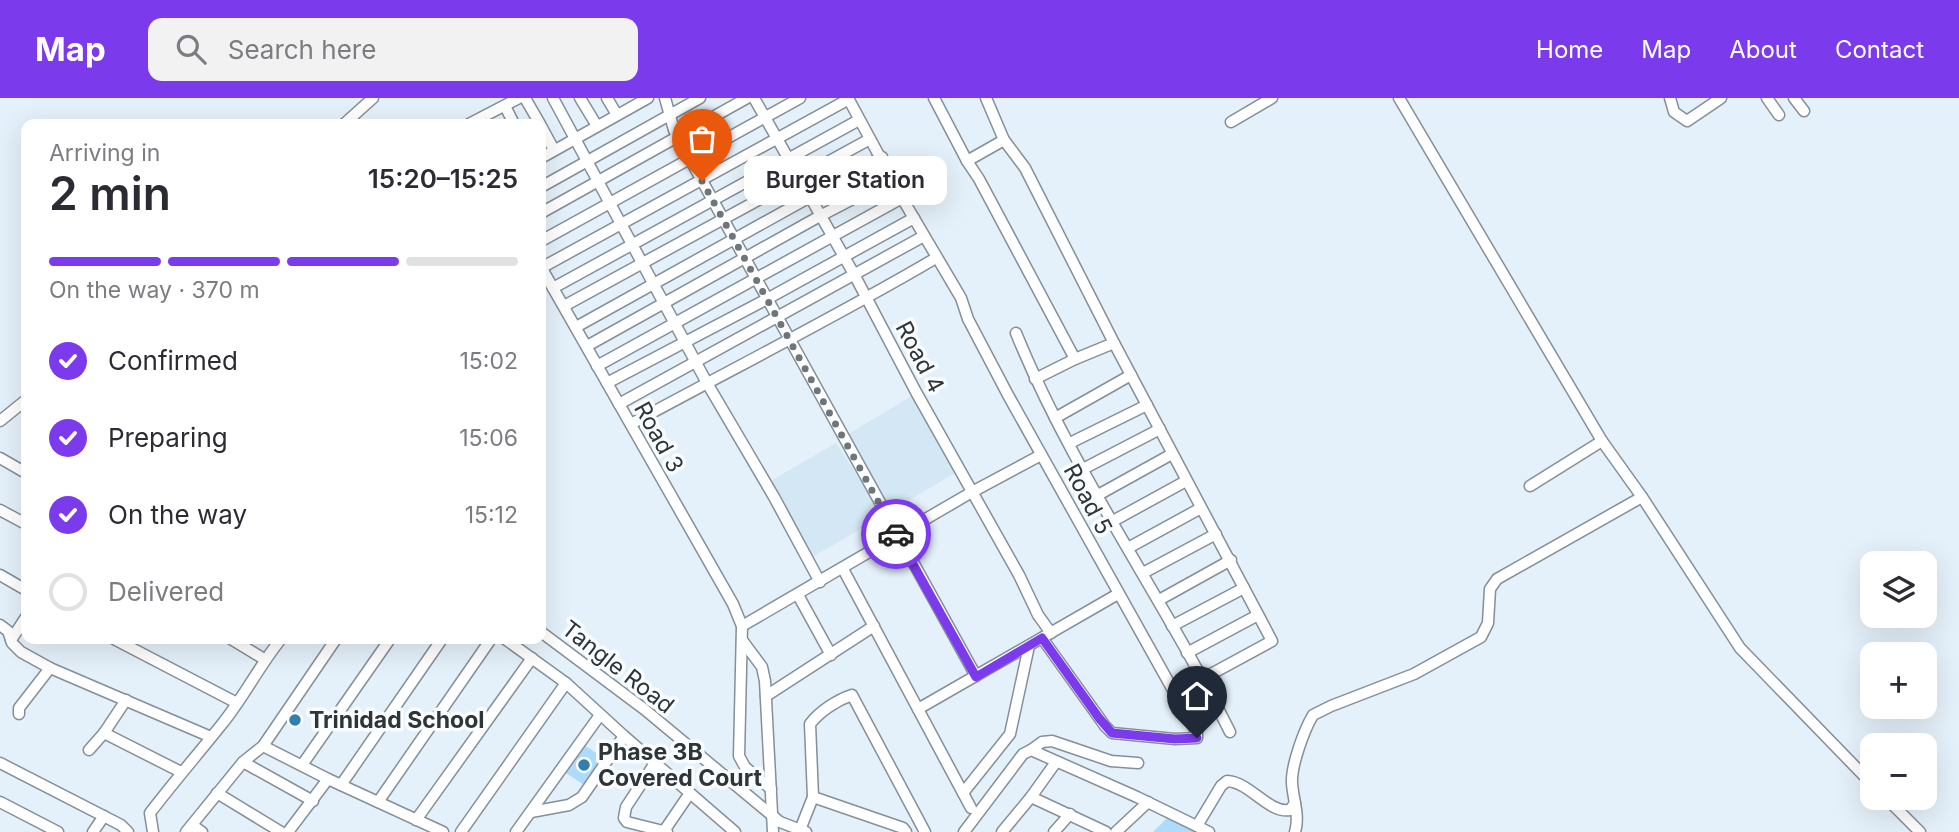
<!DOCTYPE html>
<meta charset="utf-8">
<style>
body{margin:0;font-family:Inter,sans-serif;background:#f2f2f3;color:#2b2b33;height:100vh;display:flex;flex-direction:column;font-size:26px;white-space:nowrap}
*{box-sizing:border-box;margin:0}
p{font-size:23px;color:#7c7c81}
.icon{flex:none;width:38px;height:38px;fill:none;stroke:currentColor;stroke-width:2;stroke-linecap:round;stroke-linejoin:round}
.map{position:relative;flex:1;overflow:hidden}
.side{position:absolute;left:21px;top:21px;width:525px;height:525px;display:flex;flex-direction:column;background:#fff;border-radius:14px;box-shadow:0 7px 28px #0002}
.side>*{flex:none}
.controls{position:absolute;left:1860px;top:453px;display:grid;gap:14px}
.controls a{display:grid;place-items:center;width:77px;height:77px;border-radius:14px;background:#fff;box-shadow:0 7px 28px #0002;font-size:35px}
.pin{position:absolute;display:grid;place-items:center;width:60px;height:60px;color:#fff;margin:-72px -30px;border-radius:50% 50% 50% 0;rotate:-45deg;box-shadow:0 0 7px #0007}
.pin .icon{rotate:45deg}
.courier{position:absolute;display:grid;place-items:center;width:70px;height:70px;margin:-35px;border:5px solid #7c3aed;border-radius:50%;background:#fff;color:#222;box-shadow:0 2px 9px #0007}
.bubble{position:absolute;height:49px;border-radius:14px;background:#fff;box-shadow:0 7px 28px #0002;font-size:23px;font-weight:600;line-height:49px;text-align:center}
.head em{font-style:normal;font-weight:600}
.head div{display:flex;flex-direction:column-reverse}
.head{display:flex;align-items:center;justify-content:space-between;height:119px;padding:0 28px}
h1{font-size:46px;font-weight:600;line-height:52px}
.bar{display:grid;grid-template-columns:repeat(4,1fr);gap:10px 7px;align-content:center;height:84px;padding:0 28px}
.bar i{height:9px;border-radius:5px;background:#e1e1e2}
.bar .current{background:#7c3aed}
.bar p{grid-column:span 4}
ol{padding:0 28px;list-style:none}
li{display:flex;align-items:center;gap:21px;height:77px}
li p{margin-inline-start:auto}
li .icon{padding:7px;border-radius:50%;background:#7c3aed;color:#fff;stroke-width:4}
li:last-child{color:#7c7c81}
li i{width:38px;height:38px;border:4px solid #e1e1e2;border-radius:50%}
header{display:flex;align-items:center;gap:42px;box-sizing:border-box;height:98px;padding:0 35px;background:#7c3aed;color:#fff}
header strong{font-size:33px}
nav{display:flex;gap:38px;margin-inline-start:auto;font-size:24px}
.search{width:490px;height:63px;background:#f2f2f3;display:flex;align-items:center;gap:18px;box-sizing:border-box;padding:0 24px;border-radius:14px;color:#7c7c81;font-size:26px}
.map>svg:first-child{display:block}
.built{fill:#d4e7f5}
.green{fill:#aedafb}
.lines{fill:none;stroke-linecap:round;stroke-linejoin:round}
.minor-casing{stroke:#848f97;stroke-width:13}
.minor{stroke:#fff;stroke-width:10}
.done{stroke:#6f767b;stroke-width:7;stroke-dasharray:0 12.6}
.route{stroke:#7c3aed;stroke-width:9}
.poi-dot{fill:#317eb1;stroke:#fafdff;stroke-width:2.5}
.labels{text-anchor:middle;stroke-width:7;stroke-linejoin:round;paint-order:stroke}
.street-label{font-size:23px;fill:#2f3437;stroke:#fafdff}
.poi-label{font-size:23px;font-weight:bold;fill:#2f3437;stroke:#fafdff;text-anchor:start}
</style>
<header>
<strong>Map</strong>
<div class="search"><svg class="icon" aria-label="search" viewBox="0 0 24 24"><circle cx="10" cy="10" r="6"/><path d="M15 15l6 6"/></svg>Search here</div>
<nav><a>Home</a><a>Map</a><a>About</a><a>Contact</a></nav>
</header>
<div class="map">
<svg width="1959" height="734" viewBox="0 0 1959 734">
<rect width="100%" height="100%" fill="#e5f1fa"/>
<g class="built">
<path d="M912,298L957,374L888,414L847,337Z"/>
<path d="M836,345L883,418L809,461L767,385Z"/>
</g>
<g class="green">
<path d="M584,647L602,659L584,687L566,675Z"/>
<path d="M1169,718L1202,734H1153Z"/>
</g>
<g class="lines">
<defs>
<g id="minor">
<path d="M525,0L540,26"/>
<path d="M553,0L707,285L774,399L820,484"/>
<path d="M580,0L597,28"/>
<path d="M607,0L617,17"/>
<path d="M665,0L674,32L976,578"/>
<path d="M754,0L855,178L916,294L1019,477L1038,517L1051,535"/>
<path d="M848,0L902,100L961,200L968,221L1008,297L1197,635V640L1175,641L1112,635L1105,628L1042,540"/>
<path d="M934,0L967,63L979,81L1075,261"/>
<path d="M986,0L1004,42L1025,70L1114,245L1272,543L1202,581"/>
<path d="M1399,0L1602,343L1642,399L1740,550L1872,686"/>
<path d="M1670,0L1674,14L1687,23L1721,0"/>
<path d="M1767,0L1779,17"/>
<path d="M1794,0L1804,13"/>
<path d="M505,8L514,26"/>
<path d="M1231,24L1272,0"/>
<path d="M344,26L373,0"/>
<path d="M469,26L519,0"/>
<path d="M541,28L554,52"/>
<path d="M541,60L648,0"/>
<path d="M967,63L1004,42"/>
<path d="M541,89L700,0"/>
<path d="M541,115L747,0"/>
<path d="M541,143L800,0"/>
<path d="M541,169L733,506L742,528L739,658L745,669L771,691"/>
<path d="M541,170L849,1"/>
<path d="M553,190L859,22"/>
<path d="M564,208L870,41"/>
<path d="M576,229L882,59"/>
<path d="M1016,235C1073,375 1163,499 1230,634"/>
<path d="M587,248L820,118L893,80"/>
<path d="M597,268L902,100"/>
<path d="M1035,281L1075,261L1114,245"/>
<path d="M607,285L767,201L914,120"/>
<path d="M619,306L924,138"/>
<path d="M1055,320L1131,277"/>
<path d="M0,323L26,302"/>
<path d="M631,326C732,271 836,219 936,160"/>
<path d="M1070,345L1147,307"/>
<path d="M0,360L26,375"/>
<path d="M1083,371L1160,331"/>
<path d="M1530,388L1602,343"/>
<path d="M1098,397L1172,356"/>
<path d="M0,412L26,426"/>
<path d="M1113,423L1186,383"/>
<path d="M1128,450L1201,410"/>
<path d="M843,471L971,710"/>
<path d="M1143,475L1216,436"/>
<path d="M0,477L26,492"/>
<path d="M798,497L831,557"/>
<path d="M1159,502L1231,462"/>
<path d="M0,527L8,533L12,545L21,554L50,570L211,639"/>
<path d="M742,528L972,394L1041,357"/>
<path d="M1172,528L1244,490"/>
<path d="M541,534L644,611L780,724L806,734"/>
<path d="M114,541L237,605"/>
<path d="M231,541L264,561"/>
<path d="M505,541L566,585L624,638L735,734"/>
<path d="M11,542L26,519"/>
<path d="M742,542L762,569L765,583L773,734"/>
<path d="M1187,555L1258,517"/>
<path d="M766,598L874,528"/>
<path d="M918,611L1118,496"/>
<path d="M19,616V610L50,570"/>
<path d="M104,635L126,602"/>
<path d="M263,648L328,681L443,734"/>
<path d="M89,652L104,635L181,674"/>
<path d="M1031,652L1042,644L1052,643L1111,663L1138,665"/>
<path d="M243,664L313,703"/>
<path d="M0,665L121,727L128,734"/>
<path d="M655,665L626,709L624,720L627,724L667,734"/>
<path d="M302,667L390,541"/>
<path d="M341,687L442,541"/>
<path d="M217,695L281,734"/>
<path d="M963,695L1010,636L1029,548"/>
<path d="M813,699L903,730L906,734"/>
<path d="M1031,699L1056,664"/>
<path d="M1886,700L1920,734"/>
<path d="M0,704L58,734"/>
<path d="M378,704L491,541"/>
<path d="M531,714L569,707L582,699L624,638"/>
<path d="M416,722L532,560"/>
<path d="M192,727L202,734"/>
<path d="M1197,728L1221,688L1227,683C1250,684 1269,716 1290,712L1295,705"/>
<path d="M800,732L813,699L810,626C820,613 837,602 852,597L925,734"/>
<path d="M664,733L690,695"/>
<path d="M93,734L104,718"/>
<path d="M153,734L150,715C173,685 198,656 222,626C244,599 259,568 281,541"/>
<path d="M186,734L243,664L263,648L336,541"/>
<path d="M288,734L328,681"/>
<path d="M461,734L566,585"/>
<path d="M516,734L600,617"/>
<path d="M964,734L1023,656L1031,652L1137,699L1209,734"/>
<path d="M1002,734L1031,699L1106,734"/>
<path d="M1054,734L1070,716"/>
<path d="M1116,734L1148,704"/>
<path d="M1295,734C1300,717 1293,702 1292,685C1291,668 1304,632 1313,617L1331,608L1414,576L1481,539L1488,525L1490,491L1497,481L1642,399"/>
</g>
</defs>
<use href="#minor" class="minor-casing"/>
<use href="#minor" class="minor"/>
</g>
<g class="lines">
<path class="done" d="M702,83L896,436"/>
<path class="route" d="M896,436L976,579L1042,540L1099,620L1112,635L1175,641L1197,640"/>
</g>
<g class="poi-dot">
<circle cx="295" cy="622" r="7"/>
<circle cx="584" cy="667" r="7"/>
</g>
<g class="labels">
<g class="street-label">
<text transform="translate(920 259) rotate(62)" y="8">Road 4</text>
<text transform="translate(659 339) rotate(61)" y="8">Road 3</text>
<text transform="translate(1088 401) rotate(62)" y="8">Road 5</text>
<text transform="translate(618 569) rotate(38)" y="8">Tangle Road</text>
</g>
<g class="poi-label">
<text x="309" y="630">Trinidad School</text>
<text x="598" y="662">Phase 3B<tspan x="598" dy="26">Covered Court</tspan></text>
</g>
</g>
</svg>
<div class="controls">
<a><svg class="icon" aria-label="layers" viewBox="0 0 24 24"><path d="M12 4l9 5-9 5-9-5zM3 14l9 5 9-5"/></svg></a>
<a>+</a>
<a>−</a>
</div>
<div class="pin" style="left:702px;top:83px;background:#ea580c"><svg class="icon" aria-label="bag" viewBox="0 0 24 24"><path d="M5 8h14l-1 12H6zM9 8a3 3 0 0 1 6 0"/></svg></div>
<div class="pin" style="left:1197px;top:640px;background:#1f2937"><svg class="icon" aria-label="home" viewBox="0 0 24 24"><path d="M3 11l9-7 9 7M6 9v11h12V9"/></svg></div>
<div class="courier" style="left:896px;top:436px"><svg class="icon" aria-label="car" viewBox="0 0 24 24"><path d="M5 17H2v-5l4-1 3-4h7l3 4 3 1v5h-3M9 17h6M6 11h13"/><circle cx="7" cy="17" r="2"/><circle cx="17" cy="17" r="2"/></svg></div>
<div class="bubble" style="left:744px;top:58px;width:203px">Burger Station</div>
<section class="side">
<div class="head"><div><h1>2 min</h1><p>Arriving in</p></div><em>15:20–15:25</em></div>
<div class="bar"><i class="current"></i><i class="current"></i><i class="current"></i><i></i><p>On the way · 370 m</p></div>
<ol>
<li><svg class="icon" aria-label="check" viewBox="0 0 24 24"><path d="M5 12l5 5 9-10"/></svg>Confirmed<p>15:02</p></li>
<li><svg class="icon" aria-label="check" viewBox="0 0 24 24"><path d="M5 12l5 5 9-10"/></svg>Preparing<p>15:06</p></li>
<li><svg class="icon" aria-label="check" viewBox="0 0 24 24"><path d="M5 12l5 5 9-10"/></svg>On the way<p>15:12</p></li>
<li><i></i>Delivered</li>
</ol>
</section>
</div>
